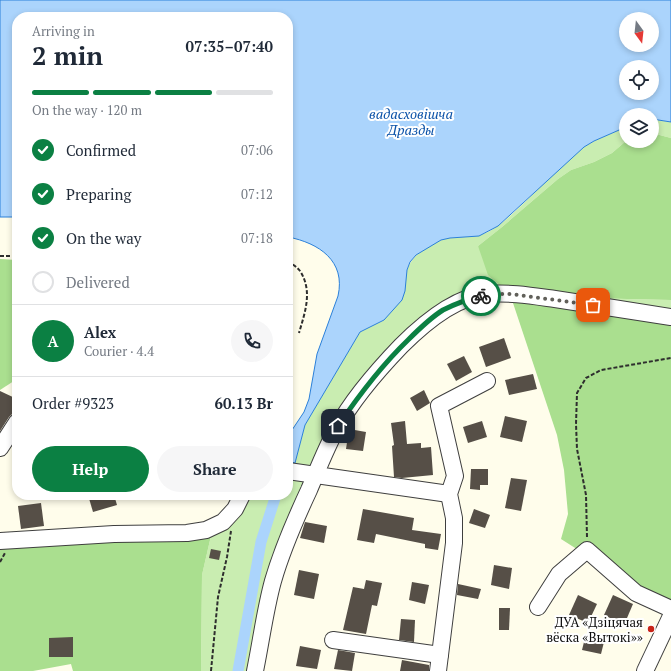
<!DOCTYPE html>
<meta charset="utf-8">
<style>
body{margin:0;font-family:"PT Serif",serif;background:#f6f6f7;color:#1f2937;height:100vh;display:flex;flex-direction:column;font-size:15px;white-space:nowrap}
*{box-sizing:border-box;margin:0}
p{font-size:13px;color:#747a83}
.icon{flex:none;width:22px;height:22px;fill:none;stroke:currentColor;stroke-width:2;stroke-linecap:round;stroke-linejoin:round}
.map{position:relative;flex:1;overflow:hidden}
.panel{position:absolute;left:12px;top:12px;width:281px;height:488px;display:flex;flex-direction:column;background:#fff;border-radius:16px;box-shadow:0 2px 6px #0003}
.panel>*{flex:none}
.needle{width:26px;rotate:165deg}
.controls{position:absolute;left:619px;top:12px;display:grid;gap:8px}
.controls a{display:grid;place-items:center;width:40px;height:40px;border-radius:50%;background:#fff;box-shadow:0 2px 6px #0003;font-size:20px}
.pin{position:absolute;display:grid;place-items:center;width:34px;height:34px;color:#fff;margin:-17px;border-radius:8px;box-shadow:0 2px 6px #0006}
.courier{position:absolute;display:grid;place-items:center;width:40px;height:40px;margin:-20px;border:3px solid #0b8043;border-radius:50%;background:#fff;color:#222;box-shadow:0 1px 5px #0007}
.overview em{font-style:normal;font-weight:800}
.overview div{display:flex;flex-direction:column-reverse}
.overview{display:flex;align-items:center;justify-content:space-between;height:68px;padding:0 20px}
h1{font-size:26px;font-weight:800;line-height:30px}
.bar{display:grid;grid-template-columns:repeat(4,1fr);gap:6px 4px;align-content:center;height:48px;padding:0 20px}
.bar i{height:5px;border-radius:3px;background:#e0e1e3}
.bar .on{background:#0b8043}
.bar p{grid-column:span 4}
.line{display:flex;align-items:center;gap:10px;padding:0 20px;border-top:1px solid #e0e1e3}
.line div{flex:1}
.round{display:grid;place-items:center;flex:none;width:42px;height:42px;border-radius:21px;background:#f6f6f7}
ol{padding:0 20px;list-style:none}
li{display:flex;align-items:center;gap:12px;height:44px}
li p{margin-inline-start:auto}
li .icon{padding:4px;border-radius:50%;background:#0b8043;color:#fff;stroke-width:4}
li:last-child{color:#747a83}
li i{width:22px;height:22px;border:2px solid #e0e1e3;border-radius:50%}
.primary-button{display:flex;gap:8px;margin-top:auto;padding:8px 20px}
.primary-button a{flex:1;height:46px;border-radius:24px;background:#0b8043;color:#fff;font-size:16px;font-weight:800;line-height:46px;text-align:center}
.primary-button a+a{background:#f6f6f7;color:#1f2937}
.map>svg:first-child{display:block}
.green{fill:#c9edb1}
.forest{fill:#aadf8f}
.water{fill:#abd4fc;stroke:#2b80d9;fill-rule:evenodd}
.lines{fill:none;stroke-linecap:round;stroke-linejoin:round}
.canal{stroke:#abd4fc;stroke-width:11}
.building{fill:#564f47}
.minor-casing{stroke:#3f3f3f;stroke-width:18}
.path{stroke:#2e2e2e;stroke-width:2;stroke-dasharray:4 2;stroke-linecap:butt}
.minor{stroke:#fff;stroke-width:16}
.done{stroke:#61605a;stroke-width:4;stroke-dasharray:0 7.2}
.route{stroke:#0b8043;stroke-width:5}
.poi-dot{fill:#c82418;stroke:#fff;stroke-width:1.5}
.labels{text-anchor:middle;stroke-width:4;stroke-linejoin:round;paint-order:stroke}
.poi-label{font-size:13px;fill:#0c0c0c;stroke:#fff;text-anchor:end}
.water-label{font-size:14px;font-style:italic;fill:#0b52a8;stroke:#fff}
</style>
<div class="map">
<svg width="671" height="671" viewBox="0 0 671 671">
<rect width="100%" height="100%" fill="#fffdeb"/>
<g class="green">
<path d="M652,119L671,122V138L652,133Z"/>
<path d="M626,127V141L612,153L594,162L571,170L558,179L502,227L478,246L510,294L444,310L357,397L287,538L255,671H201L202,575L213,527L239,495H288V471L315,474L295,463L305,425L360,332L384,320L406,276C408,256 430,242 449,238C462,236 475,238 488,232C503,224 514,212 526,201C545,182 564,163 584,147L594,141Z"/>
<path d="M537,297L671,300V324Z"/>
</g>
<g class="forest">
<path d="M652,133L671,138V300L540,297L671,324V609L561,539L568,514L564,470L557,435L510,294L488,275L478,246L502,227L558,179L571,170L594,162L612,153L626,141H652Z"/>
<path d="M0,259L17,260V379L0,390Z"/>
<path d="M213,527L202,575L201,671H73L71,664L33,671H0V540Z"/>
</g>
<path class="water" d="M0,0H671V122L652,119V115H626V127L594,141L584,147L498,226L479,236L450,238L441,240L416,255L410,262L407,270L405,291L402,300L384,320L360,332L305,425L295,463L288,461V436L304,412L309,399L317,354L338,296C346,261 319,243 288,237V17H17V217H0ZM626,19H652V45H626ZM626,67H652V93H626Z"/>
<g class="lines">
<path class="canal" d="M238,671L261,542L276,495"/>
</g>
<g class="building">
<path d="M504,338L511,358L486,367L479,347Z"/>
<path d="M464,356L472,372L456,381L447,364Z"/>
<path d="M533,374L537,389L509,395L505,380Z"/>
<path d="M424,390L430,403L417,411L410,398Z"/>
<path d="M0,391L17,399V405L13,413L9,417L0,431Z"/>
<path d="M505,416L527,421L522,442L500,437Z"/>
<path d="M405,421L407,444L421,443V448L431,447L433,475L402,478L394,477L392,446L394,445L391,423Z"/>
<path d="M482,421L487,437L468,443L463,427Z"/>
<path d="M349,429L366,432L363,451L346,449Z"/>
<path d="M471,469H488V485H480V490L470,489Z"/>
<path d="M511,478L527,480L521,511L505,508Z"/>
<path d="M88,495H114L117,505L93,512Z"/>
<path d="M41,503L44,526L21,529L18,506Z"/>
<path d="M363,509L414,518L412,530L441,534L438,550L425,548V544L376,534L374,543L357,540Z"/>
<path d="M474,509L490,515L485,528L469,523Z"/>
<path d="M305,522L327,526L324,543L300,538Z"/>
<path d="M211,549L221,551L219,560L209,558Z"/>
<path d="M494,565L512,568L509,589L491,585Z"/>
<path d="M299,570L319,574L314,599L294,595Z"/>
<path d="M366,580L382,583L377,606L372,605L366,634L343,630L353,587L364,589Z"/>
<path d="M412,582L429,585L425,604L409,600Z"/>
<path d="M458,584L481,589L478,599L457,595Z"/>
<path d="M578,595L597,604L588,623L569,615Z"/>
<path d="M613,595L633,604L624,625L604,615Z"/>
<path d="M499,608H510L509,630H499Z"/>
<path d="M401,619L415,620L414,642L399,640Z"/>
<path d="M586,634L605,638L601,654L582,650Z"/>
<path d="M73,637V657H49V638Z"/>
<path d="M300,646L321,650L317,669L296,666Z"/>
<path d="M338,650L355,653L352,671L334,669Z"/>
<path d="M402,660L429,665V671H400Z"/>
</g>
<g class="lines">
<defs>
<g id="minor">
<path d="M0,448L17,422"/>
<path d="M288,471L449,494"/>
<path d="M0,541L114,534L187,533L206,530L223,522L235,509L242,495"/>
<path d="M538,607L559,574L587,550L636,593L671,609"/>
<path d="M333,640L440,655"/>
<path d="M255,671C261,642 265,610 273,581C282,550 295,520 309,490C318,469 326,448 337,428C353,398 378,370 401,346C423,324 455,297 486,294C509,292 533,296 555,299C594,305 632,311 671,317"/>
<path d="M438,671L454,543V518L449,494L455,476L439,406L487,381"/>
<path d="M645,671L671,616"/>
</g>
</defs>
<use href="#minor" class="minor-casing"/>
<g class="path">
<path d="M0,256H17"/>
<path d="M288,261C292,264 297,267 300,271C313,291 305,312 299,333"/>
<path d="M587,537L586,495L577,449L576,424L577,393L586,378L601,370L671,358"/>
<path d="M0,562L5,553"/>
<path d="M211,671L218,597L227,557L231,531"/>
</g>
<use href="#minor" class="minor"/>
</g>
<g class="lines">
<path class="done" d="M481,296L486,294H510L593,305"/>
<path class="route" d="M338,426C359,395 381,366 408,340C419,329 430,318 443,310C455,304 468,299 481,296"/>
</g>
<circle class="poi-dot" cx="651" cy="629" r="4"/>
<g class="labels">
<g class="poi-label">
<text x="643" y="627">ДУА «Дзіцячая<tspan x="643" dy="15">вёска «Вытокі»»</tspan></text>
</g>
<g class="water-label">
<text x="411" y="119">вадасховішча<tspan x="411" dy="16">Дразды</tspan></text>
</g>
</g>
</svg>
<div class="controls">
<a><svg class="needle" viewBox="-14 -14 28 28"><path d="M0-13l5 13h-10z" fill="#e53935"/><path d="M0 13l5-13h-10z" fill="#747a83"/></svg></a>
<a><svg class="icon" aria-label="locate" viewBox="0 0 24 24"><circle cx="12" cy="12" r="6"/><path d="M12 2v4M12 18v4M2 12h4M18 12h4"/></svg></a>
<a><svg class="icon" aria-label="layers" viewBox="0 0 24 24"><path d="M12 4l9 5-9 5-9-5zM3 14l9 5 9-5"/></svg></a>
</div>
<div class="pin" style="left:593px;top:305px;background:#ea580c"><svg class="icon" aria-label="bag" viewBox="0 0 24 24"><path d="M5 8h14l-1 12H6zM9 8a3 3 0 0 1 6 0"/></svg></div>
<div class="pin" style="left:338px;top:426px;background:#1f2937"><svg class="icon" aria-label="home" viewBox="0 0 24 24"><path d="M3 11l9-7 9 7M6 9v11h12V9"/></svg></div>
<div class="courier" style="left:481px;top:296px"><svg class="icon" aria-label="bike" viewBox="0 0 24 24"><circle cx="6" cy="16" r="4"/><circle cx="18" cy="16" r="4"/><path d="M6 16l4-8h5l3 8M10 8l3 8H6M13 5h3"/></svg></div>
<section class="panel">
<div class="overview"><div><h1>2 min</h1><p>Arriving in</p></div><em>07:35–07:40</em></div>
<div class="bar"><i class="on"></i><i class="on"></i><i class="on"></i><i></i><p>On the way · 120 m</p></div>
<ol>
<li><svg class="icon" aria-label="check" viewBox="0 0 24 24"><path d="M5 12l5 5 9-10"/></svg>Confirmed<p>07:06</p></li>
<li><svg class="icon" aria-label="check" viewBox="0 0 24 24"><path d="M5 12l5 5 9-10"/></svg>Preparing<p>07:12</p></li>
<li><svg class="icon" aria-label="check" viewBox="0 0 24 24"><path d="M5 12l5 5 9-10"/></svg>On the way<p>07:18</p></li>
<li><i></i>Delivered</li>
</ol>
<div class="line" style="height:72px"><b class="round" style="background:#0b8043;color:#fff">A</b><div><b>Alex</b><p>Courier · 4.4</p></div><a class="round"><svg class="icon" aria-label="phone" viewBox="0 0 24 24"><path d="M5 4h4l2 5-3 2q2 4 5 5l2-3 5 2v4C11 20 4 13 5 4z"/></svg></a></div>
<div class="line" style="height:52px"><div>Order #9323</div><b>60.13 Br</b></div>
<div class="primary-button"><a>Help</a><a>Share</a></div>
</section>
</div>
